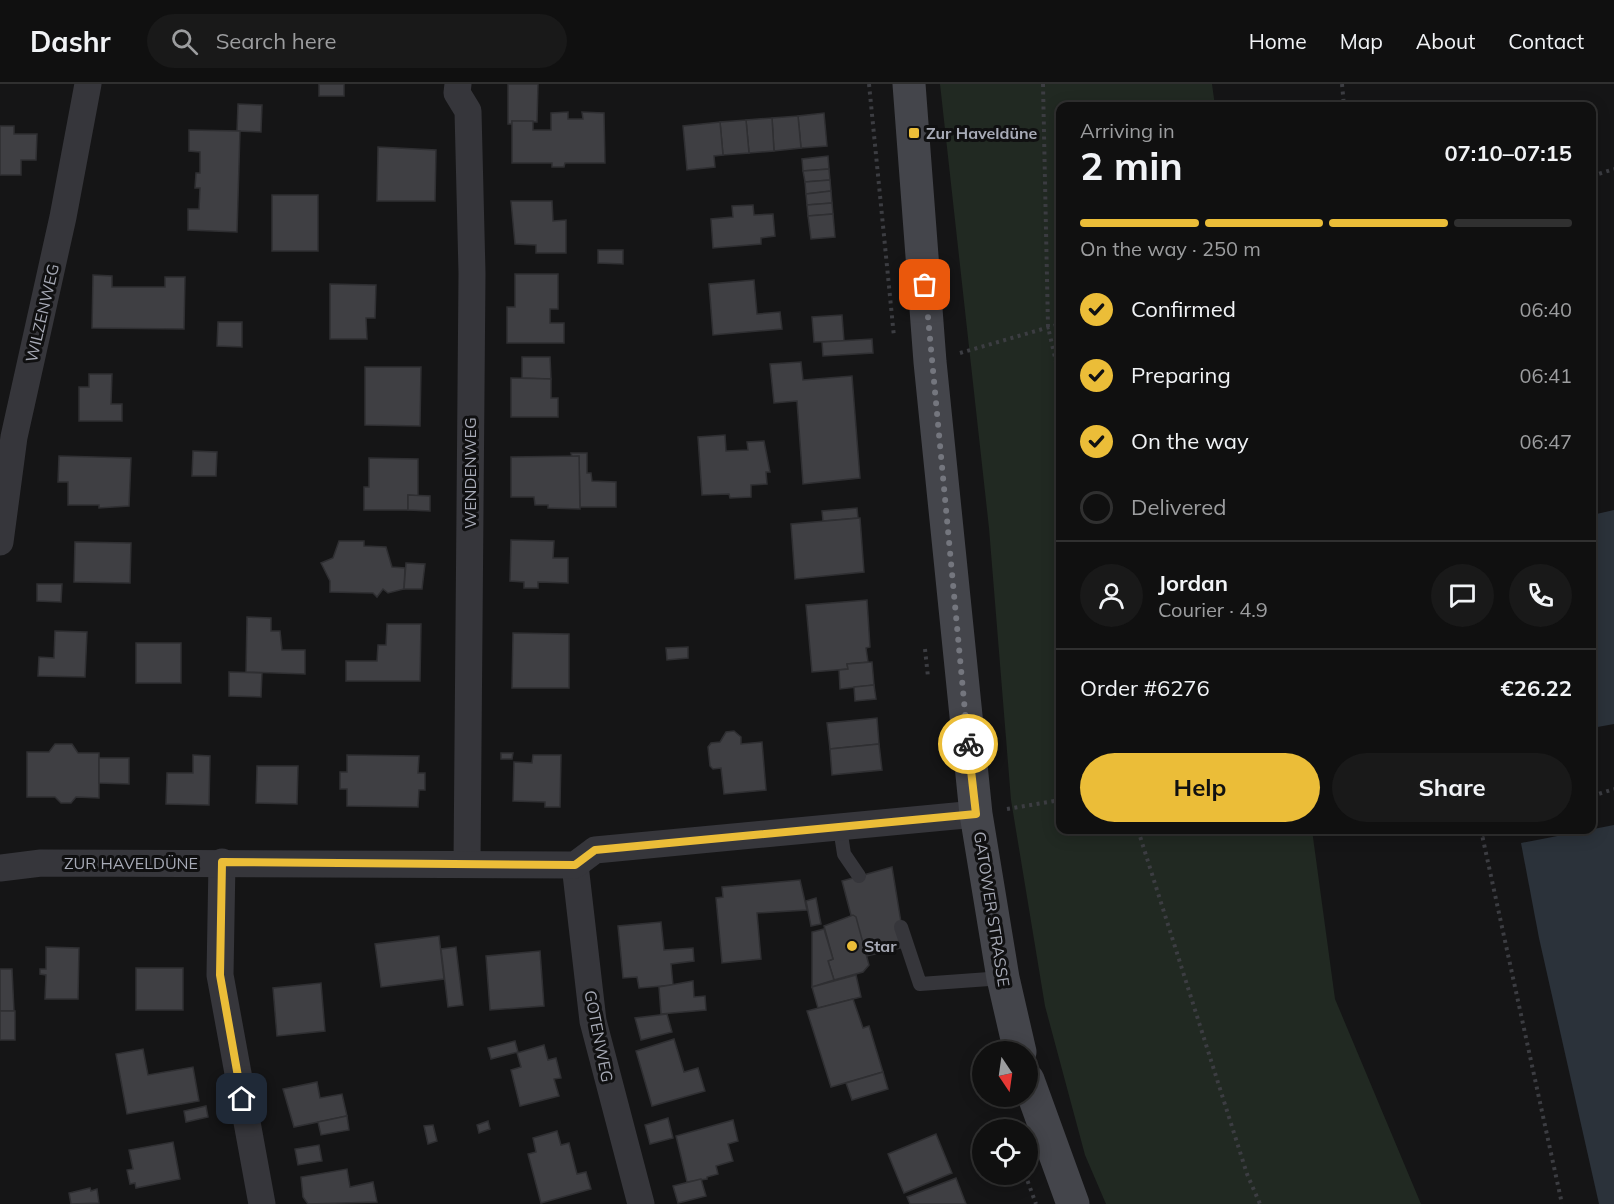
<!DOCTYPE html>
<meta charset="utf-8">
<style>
body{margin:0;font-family:Mulish,sans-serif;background:#191919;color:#f1f3f6;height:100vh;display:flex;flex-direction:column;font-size:22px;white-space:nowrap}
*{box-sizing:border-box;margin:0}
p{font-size:20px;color:#9c9d9f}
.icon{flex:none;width:33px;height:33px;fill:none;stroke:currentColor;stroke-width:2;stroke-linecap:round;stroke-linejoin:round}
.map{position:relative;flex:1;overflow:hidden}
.drawer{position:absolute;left:1056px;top:18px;width:540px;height:732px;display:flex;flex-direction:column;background:#101010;border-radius:12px;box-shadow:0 3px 15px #0003,0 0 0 2px #303030}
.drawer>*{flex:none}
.needle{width:39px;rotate:167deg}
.tools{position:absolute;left:972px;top:957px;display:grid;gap:12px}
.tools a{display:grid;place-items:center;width:66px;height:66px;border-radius:50%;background:#101010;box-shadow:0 3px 15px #0003,0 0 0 2px #303030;font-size:30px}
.pin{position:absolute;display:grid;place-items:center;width:51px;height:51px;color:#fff;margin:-26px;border-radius:12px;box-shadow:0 3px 9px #0006}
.courier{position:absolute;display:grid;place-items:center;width:60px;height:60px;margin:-30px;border:4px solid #ebbd38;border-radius:50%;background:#fff;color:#222;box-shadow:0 2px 8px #0007}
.overview em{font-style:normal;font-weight:700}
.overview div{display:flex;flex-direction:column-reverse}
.overview{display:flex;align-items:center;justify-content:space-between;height:102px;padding:0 24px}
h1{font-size:39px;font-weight:700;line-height:45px}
.bar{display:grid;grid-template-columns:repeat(4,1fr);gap:9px 6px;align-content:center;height:72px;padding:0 24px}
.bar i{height:8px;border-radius:4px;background:#303030}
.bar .on{background:#ebbd38}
.bar p{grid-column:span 4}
.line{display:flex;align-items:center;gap:15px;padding:0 24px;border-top:2px solid #303030}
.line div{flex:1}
.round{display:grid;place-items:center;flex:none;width:63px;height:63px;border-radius:32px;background:#191919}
ol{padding:0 24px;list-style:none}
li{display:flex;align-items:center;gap:18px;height:66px}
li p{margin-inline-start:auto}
li .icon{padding:6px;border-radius:50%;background:#ebbd38;color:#111;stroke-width:4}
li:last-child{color:#9c9d9f}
li i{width:33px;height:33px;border:3px solid #303030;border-radius:50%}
.cta{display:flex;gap:12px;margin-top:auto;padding:12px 24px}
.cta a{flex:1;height:69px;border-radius:36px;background:#ebbd38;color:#111;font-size:24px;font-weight:700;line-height:69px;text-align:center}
.cta a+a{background:#191919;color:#f1f3f6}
header{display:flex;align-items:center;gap:36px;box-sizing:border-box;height:84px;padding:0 30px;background:#101010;border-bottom:2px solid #303030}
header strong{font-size:28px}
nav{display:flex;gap:33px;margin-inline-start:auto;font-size:21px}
.search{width:420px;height:54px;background:#191919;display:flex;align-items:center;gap:15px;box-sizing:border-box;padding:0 21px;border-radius:33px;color:#9c9d9f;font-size:22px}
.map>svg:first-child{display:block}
.green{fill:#212922}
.water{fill:#2b323a}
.building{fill:#3f3f43;stroke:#2f2f32;stroke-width:1.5}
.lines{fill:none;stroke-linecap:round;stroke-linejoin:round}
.path{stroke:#3c3d42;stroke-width:4;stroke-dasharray:3 4.5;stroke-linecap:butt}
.lane{stroke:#36363b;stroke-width:14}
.street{stroke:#36363b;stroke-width:27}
.secondary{stroke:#44454b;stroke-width:33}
.done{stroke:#74767e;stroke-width:6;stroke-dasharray:0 10.8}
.route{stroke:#ebbd38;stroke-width:8}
.poi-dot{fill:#ebbd38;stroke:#101011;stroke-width:2}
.labels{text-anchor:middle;stroke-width:6;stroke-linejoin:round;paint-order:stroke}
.poi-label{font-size:16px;font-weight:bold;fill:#a7aab6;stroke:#101011;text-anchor:start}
.street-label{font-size:16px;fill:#a7aab6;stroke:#101011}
</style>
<header>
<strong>Dashr</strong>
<div class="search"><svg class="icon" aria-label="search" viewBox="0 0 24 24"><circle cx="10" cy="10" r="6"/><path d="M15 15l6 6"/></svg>Search here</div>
<nav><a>Home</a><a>Map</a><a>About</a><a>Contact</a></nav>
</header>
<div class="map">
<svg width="1614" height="1120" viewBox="0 0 1614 1120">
<rect width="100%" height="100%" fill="#151516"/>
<path class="green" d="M940,0H1212L1215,22H1060V746H1312L1335,915L1421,1120H1106L1085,1071L1045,922L1011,716L989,444Z"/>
<g class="water">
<path d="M1614,426V640L1592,644V431Z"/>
<path d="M1614,741V1120H1599L1539,854L1521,759Z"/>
</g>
<g class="building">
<rect x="319" y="0" width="25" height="12"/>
<path d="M508,0H538L537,38L512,37V40H508Z"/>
<path d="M238,20L262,21L261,48L237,47Z"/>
<path d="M568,28V35H583L582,28L604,29L605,79H565L564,83H552V79H512V37H533V46H551V29Z"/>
<path d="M824,29L827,62L801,64L798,32Z"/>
<path d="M798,32L801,64L774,67L772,34Z"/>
<path d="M772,34L774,67L749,69L746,36Z"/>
<path d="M746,36L749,69L723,71L720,38Z"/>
<path d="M720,38L723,71L714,72L715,83L687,86L683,42Z"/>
<path d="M0,42H14V50H37L36,76H21V91H0Z"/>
<path d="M189,46L240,47L237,148L188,146V125H199L200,104H195L196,89H200V68L189,67Z"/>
<path d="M378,63L436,66L435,117H377Z"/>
<path d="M828,72L829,85L803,87L802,75Z"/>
<path d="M829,85L830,96L805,98L803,87Z"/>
<path d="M830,96L831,107L806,110L805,98Z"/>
<path d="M831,107L832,119L807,121L806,110Z"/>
<rect x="272" y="111" width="46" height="56"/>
<path d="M511,117H552L553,137L566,136V169H536V161L515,160Z"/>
<path d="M832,119L833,130L808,132L807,121Z"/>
<path d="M753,121L754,131L773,130L775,152L761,154V160L713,164L711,135L733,133L732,122Z"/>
<path d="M833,130L835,153L811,155L808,132Z"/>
<path d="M598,166H623V180L598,179Z"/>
<path d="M515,190H558V225H550V239H564V259H507V223H515Z"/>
<path d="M93,191L112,192V203H165V193H185L184,245L92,244Z"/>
<path d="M754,196L757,230L780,228L782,245L713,251L709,200Z"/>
<path d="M330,200L376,201L375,234H366L367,255H330Z"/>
<path d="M842,231L844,257L814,258L812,233Z"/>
<path d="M218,238H242V263L217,262Z"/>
<path d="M872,255L873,269L823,272L822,258Z"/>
<path d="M522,273H550L551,295L522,294Z"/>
<path d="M801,278L803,296L852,292L860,394L803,400L797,317L774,319L770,280Z"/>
<path d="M365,283H421L420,342L365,341Z"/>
<path d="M89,290H112L111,320H122V337H79V303H89Z"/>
<path d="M511,294L551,295V314H558V333H511Z"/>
<path d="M725,351L726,367L748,366L747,358L764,357L770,388H766L767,400L751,401V413L730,414L729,410L702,411L698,353Z"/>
<path d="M193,367L217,368L216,392H192Z"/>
<path d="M571,369H587V389H591L592,397L616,398V423H580L579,372L572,373Z"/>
<path d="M59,372L131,374L129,422L99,424V421H68V398H58Z"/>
<path d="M579,372L580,425L548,424V421H535L534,413H511V373Z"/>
<path d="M369,374L418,375V412L408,411V426H364V403H369Z"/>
<path d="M408,411L430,412V427L408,426Z"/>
<path d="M857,424L858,434L823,437L822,427Z"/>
<path d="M860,434L864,488L795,495L791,440Z"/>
<path d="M511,456L554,457L553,474H568V499L538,498V504H524V498L510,497Z"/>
<path d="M339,457H364V462L386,463L392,483L405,484L404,505L388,509L383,505L377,513L373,509L330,508V497L321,479L333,474Z"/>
<path d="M75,458L131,459L130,499L74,498Z"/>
<path d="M406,479L425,480L422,505H404Z"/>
<path d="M37,500H62L61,518L37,517Z"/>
<path d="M867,516L870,563L866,564L868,578L847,580L848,585L812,588L806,521Z"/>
<path d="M247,533L271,534V547H280L282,566H305V590L246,588Z"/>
<path d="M387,540H421L420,597H346V577H377L378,561H386Z"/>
<path d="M55,547L87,548L85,593L38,592L39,573L54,574Z"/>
<path d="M513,549L569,550V604H512Z"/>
<rect x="136" y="559" width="45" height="40"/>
<path d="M688,563V574L667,576L666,564Z"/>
<path d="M872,578L874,601L840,605L839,586L848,585L847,580Z"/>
<path d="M229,588L262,589L261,613L229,612Z"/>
<path d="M874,601L876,615L855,617L854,603Z"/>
<path d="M877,634L879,660L830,665L827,639Z"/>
<path d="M734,647L741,653V660L762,658L766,706L724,710L721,684L713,685L710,682L708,663L711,659L720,658L726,648Z"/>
<path d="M55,660H72L78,669H99V714L76,713L71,719H61L55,713H27V668H49Z"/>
<path d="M879,660L882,686L832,691L830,665Z"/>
<path d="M501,669H513L512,675H501Z"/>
<path d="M193,671L210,672L209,721L166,720L167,689H193Z"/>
<path d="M347,671L419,672L418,689H425V706H419L418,723L347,722V705H340V688H347Z"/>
<path d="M533,671H561L560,723H545V718L513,717L514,678L532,679Z"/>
<path d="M99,674H129V700L99,699Z"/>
<path d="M257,682H298L297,720L256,719Z"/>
<path d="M892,783L905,863L862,873L842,797Z"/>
<path d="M800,796L807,826L757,829L761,875L722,879L716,814L723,813L722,803Z"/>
<path d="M816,814L821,840L811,842L806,817Z"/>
<path d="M853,831L856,833L869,881L863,888L834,896L828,877L833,875L824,842Z"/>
<path d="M661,838L664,866L693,864L694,877L671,880L673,901L639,904L637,893L623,894L618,842Z"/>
<path d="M824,845L833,875L828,877L834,896L812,903V848Z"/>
<path d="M439,852L444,895L381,903L375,860Z"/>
<path d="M46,863L79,864L78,915H45L46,891L40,890V885H46Z"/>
<path d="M456,863L463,921L448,923L441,865Z"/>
<path d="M540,867L544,922L490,926L486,872Z"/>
<rect x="136" y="884" width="47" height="42"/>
<path d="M0,885H12L14,927H0Z"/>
<path d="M856,891L861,913L818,924L812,903Z"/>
<path d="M693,897L694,913L705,912L706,926L661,930L659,903Z"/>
<path d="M321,899L325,947L277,952L273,904Z"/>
<path d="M853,915L863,944L869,942L883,988L831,1003L807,927Z"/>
<rect x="0" y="927" width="15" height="29"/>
<path d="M667,930L672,948L641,956L635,934Z"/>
<path d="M674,955L684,988L698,984L705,1007L652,1022L636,967Z"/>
<path d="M515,957L518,968L491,975L488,964Z"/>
<path d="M544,961L548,976L556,974L561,994L554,995L559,1012L520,1022L511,986L521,983L517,969Z"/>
<path d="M143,965L148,991L193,983L199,1017L127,1030L116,970Z"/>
<path d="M883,988L888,1005L852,1016L846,999Z"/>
<path d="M317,998L320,1014L342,1010L347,1032L294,1043L283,1005Z"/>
<path d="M206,1022L208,1033L186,1038L184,1027Z"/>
<path d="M347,1032L349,1046L321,1051L318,1038Z"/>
<path d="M668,1034L673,1054L650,1060L645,1041Z"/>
<path d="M733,1036L738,1057L728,1060L733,1077L716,1082L718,1090L707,1093V1095L687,1098L676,1052Z"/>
<path d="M488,1037L490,1045L479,1049L477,1041Z"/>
<path d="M433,1041L437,1057L428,1060L424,1042Z"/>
<path d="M557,1047L561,1061L569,1059L577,1090L586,1088L591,1105L541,1119L528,1070L536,1068L533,1054Z"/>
<path d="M936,1050L952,1089L904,1109L888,1070Z"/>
<path d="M173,1058L180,1095L136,1104L135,1099L130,1100L127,1086L133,1085L129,1066Z"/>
<path d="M319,1061L322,1077L298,1081L295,1065Z"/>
<path d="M347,1085L350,1103L373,1098L377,1118L308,1120L303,1113L301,1093Z"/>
<path d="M956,1094L966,1120H910L907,1113Z"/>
<path d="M701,1095L706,1112L678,1119L673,1102Z"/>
<path d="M90,1104L91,1107L97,1105L99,1119L71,1120L69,1109Z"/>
</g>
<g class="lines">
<g class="path">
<path d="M869,0L894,253"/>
<path d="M1043,0L1048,243L1060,295"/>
<path d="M1342,0L1344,22"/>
<path d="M1592,92L1614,85"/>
<path d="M960,269L1060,240"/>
<path d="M925,565L928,593"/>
<path d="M1592,712L1614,705"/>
<path d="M1007,725L1060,716"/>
<path d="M1138,746L1247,1090L1260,1120"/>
<path d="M1481,746L1562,1120"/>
<path d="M1482,751L1497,746"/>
<path d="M1025,1090L1036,1120"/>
</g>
<g class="lane">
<path d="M840,744L844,770L859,792"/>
<path d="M901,843L920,900L1003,894"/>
</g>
<g class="street">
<path d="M458,0L457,9L468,27L472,189L467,780"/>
<path d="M0,458L14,353L63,133L88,0"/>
<path d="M222,778L220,891L262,1120"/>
<path d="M575,781L593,937L641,1120"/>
<path d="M0,784L41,779L575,781L595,766L976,730"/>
</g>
<g class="secondary">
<path d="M909,0L930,278L976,730L1003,894L1020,968"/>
<path d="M1028,996L1073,1120"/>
</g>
</g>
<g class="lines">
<path class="done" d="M925,201L968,660"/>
<path class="route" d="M242,1015L220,891L222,778L575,781L595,766L976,730L968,660"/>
</g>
<g class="poi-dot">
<rect x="908" y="43" width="12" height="12" rx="3"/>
<circle cx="852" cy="862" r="6"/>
</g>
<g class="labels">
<g class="poi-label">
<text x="926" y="55">Zur Haveldüne</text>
<text x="864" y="868">Star</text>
</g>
<g class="street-label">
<text transform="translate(42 229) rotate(-77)" y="6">WILZENWEG</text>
<text transform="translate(470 389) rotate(-90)" y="6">WENDENWEG</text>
<text x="131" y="785">ZUR HAVELDÜNE</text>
<text transform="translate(992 825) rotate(81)" y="6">GATOWER STRASSE</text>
<text transform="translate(599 952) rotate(79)" y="6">GOTENWEG</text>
</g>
</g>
</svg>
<div class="tools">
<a><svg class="needle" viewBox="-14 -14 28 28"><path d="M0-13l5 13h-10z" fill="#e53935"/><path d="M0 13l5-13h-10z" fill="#9c9d9f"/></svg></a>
<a><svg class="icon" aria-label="locate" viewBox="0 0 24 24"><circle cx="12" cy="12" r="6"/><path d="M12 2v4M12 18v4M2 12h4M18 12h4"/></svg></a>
</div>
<div class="pin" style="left:925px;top:201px;background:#ea580c"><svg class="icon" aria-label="bag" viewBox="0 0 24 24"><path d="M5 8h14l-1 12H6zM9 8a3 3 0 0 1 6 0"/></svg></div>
<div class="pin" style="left:242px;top:1015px;background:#1f2937"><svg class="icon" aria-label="home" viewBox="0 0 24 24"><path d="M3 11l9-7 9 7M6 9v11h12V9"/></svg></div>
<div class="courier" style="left:968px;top:660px"><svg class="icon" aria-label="bike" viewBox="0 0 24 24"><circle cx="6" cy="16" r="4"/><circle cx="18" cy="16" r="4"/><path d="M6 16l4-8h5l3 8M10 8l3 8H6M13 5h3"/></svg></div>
<section class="drawer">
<div class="overview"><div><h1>2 min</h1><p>Arriving in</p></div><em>07:10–07:15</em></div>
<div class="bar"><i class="on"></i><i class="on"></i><i class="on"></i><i></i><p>On the way · 250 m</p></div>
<ol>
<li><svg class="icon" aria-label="check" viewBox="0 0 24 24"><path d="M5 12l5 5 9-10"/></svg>Confirmed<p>06:40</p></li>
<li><svg class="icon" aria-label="check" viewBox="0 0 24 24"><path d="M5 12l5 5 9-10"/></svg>Preparing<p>06:41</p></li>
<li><svg class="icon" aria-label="check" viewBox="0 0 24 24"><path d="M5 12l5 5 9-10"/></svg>On the way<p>06:47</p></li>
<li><i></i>Delivered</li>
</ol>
<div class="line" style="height:108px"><a class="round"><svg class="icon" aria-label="person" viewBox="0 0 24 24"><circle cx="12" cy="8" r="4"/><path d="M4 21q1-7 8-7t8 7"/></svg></a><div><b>Jordan</b><p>Courier · 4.9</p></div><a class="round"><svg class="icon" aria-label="chat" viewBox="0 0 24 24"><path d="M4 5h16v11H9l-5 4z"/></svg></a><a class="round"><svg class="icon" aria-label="phone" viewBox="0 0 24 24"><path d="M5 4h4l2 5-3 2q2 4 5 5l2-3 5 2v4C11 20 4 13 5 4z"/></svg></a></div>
<div class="line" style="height:78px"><div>Order #6276</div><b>€26.22</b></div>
<div class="cta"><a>Help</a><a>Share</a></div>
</section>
</div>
